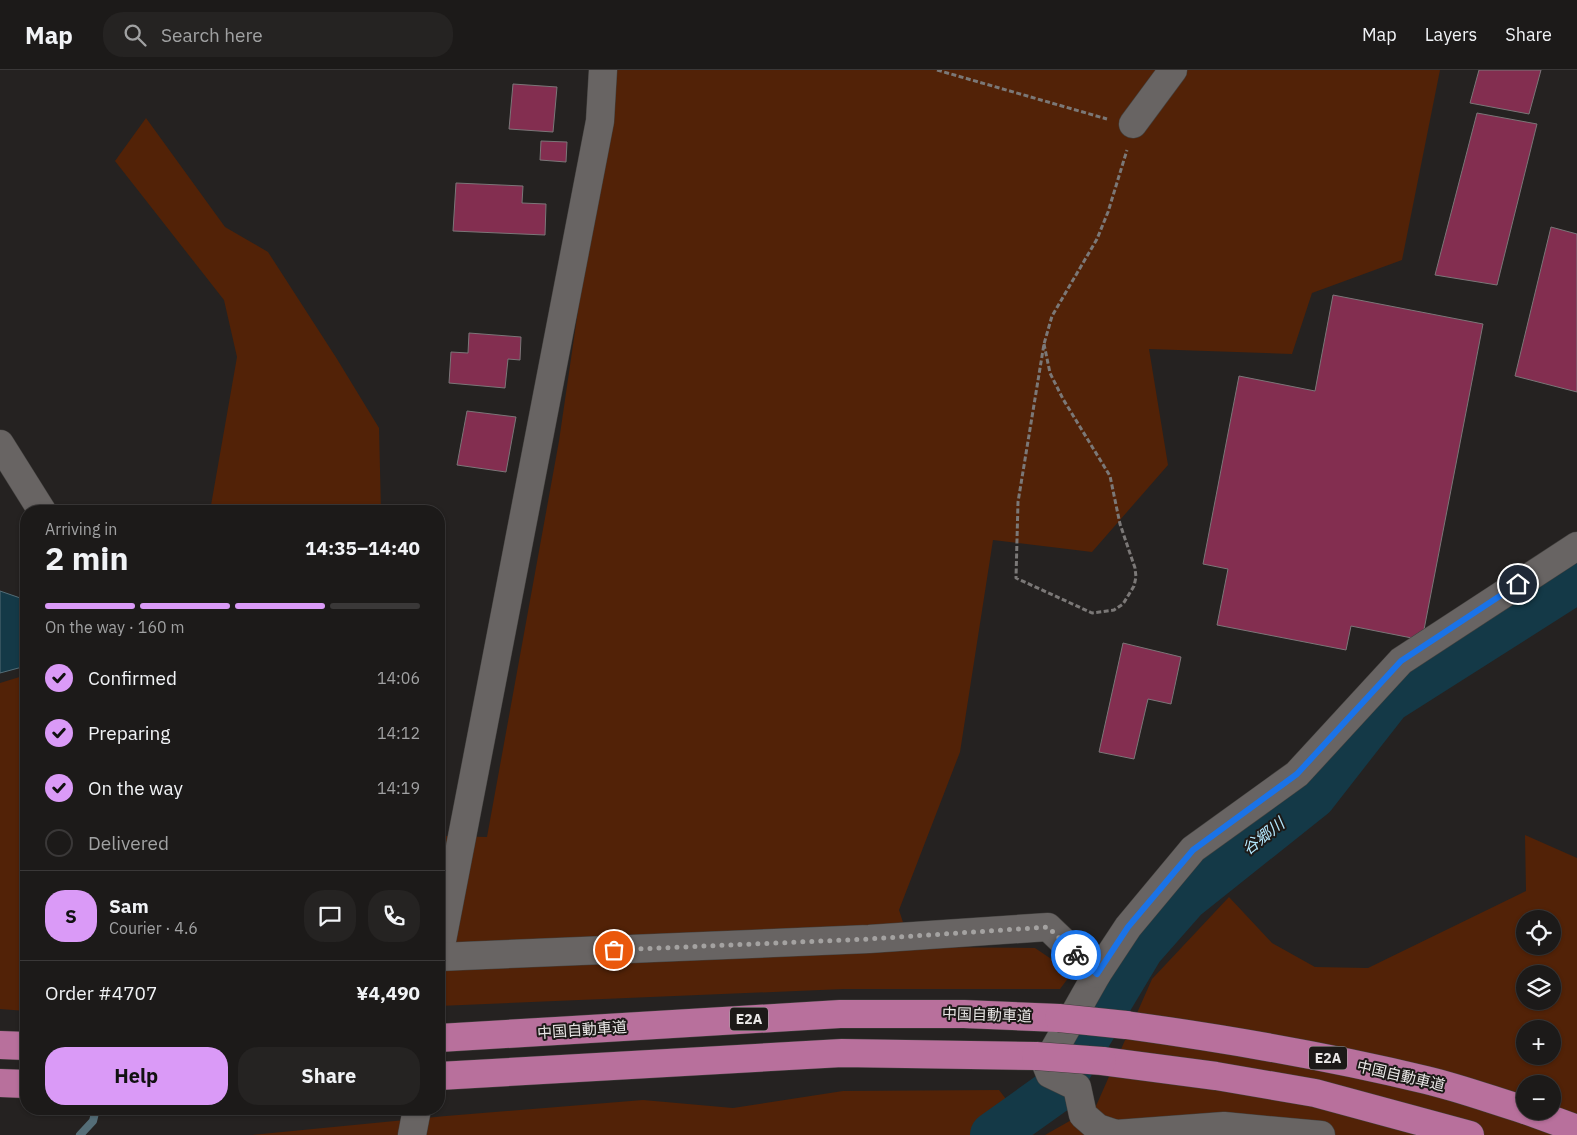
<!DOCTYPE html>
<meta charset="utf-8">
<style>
body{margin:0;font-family:"IBM Plex Sans","Noto Sans JP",sans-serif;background:#252322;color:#f1f3f6;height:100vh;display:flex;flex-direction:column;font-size:19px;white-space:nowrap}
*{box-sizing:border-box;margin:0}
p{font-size:16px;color:#a0a1a2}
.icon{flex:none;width:28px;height:28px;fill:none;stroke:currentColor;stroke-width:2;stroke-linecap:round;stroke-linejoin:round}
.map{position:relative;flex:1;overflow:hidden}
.side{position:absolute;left:20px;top:435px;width:425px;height:610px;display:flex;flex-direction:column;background:#1c1a19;border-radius:20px;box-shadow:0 1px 4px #0004,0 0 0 1px #3a3838}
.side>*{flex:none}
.buttons{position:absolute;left:1516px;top:840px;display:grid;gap:10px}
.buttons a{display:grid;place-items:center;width:45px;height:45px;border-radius:50%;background:#1c1a19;box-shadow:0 1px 4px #0004,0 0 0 1px #3a3838;font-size:25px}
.pin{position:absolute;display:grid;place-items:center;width:42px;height:42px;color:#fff;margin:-21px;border:2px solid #fff;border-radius:50%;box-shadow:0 1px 5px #0007}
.courier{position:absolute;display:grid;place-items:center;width:50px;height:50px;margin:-25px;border:4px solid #1a73e8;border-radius:50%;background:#fff;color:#222;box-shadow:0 1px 6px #0007}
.overview em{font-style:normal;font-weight:700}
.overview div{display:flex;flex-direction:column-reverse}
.overview{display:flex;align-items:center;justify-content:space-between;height:85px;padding:0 25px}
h1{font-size:32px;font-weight:700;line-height:38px}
.bar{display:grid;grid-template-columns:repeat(4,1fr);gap:8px 5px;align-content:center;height:60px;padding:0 25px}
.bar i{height:6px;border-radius:4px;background:#3a3838}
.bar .active{background:#da9af7}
.bar p{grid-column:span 4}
.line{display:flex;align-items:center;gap:12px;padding:0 25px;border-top:1px solid #3a3838}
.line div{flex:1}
.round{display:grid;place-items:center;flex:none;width:52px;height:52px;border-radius:20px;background:#252322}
ol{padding:0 25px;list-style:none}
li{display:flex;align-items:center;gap:15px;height:55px}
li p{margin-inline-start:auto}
li .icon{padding:5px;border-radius:50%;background:#da9af7;color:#111;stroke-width:4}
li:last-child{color:#a0a1a2}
li i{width:28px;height:28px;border:2px solid #3a3838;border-radius:50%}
.action{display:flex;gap:10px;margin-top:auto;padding:10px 25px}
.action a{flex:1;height:58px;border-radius:20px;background:#da9af7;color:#111;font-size:20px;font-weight:700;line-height:58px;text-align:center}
.action a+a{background:#252322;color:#f1f3f6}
header{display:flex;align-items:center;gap:30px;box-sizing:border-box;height:70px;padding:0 25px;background:#1c1a19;border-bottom:1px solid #3a3838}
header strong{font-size:24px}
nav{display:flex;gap:28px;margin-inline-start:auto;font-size:18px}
.search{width:350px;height:45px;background:#252322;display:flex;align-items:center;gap:12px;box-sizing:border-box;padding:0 18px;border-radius:20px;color:#a0a1a2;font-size:19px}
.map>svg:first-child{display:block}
.green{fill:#522207;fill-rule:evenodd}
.water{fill:#143947;stroke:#546d77}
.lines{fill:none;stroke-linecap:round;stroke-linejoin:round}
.stream{stroke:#546d77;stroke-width:8}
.river{stroke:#143947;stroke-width:46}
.building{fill:#832e50;stroke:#7b7678}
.minor-casing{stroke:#43413f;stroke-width:29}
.highway-casing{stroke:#43413f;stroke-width:29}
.path{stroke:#7b7877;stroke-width:3;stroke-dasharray:5 2.5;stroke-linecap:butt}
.minor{stroke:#686463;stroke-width:28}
.highway{stroke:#b8709c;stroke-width:28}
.highway-bridge-casing{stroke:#43413f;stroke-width:29;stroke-linecap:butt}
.highway-bridge{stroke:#b8709c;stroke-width:28}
.done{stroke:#a4a2a1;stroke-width:5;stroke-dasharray:0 9}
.route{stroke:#1a73e8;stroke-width:6}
.labels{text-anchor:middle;stroke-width:4;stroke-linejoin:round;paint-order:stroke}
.shield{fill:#1c1917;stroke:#aca9a8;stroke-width:1}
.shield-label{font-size:14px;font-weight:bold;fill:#e9e7e6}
.street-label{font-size:15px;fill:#e9e7e6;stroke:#1c1917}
.water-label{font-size:16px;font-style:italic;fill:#b4e7fd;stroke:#1c1917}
</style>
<header>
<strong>Map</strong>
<div class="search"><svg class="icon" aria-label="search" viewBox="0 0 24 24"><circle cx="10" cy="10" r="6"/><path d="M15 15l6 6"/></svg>Search here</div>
<nav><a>Map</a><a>Layers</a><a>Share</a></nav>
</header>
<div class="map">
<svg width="1577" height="1065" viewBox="0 0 1577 1065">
<rect width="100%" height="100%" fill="#252221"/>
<g class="green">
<path d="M613,0H1440L1402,190L1312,223L1292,284L1149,279L1168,395L1092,482L993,470L960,682L899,840L911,877L1035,878L1072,903L1060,919H844L439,936V760L444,766L487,767L559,371Z"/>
<path d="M146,48L225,157L268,182L337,289L379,358L381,441H210L237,287L224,230L115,91Z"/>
<path d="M26,605V941L0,939V613Z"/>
<path d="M1525,765L1577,788V1065H1045L1096,1036L1152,909L1229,827L1272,873L1315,897L1368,898L1526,821ZM1525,849H1552V876H1525ZM1525,904H1552V931H1525ZM1525,959H1552V986H1525ZM1525,1014H1552V1041H1525Z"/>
<path d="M999,1020L1034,1065H252L446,1046L643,1030L733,1038L843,1021Z"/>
</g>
<path class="water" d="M0,521L26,530V596L0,603Z"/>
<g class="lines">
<path class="stream" d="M80,1065L93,1051L96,1039"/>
<path class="river" d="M993,1065L1056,1020L1141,878L1185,828L1313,726L1388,630L1577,510"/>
</g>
<g class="building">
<path d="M1479,0H1541L1529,44L1470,33Z"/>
<path d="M513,14L557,17L553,62L509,59Z"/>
<path d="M1477,43L1537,54L1497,215L1435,205Z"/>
<path d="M541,71L567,72L566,92L540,90Z"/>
<path d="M456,113L523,116L522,133L546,134L545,165L453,161Z"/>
<path d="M1551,157L1577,164V322L1515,306Z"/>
<path d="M1333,225L1483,254L1422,570L1351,556L1346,580L1217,555L1228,499L1203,494L1239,306L1315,321Z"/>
<path d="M469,263L521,267L520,290L508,289L505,318L449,313L451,282L468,283Z"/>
<path d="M467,341L516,347L506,402L457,395Z"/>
<path d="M1123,573L1181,587L1171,634L1148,629L1134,689L1099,682Z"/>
</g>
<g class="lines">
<defs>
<g id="minor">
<path d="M1133,54L1173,0"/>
<path d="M0,374L42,441"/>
<path d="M439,886L600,51L603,0"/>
<path d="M439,887L869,869L1048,857L1097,904L1046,994L1050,1004L1077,1017L1083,1045L1098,1058L1116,1064L1224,1056L1321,1065"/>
<path d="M1097,904L1128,857L1193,779L1297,704L1401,591L1577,476"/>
<path d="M412,1065L417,1039"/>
</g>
<g id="highway">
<path d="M1126,955C1227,969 1327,986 1426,1010C1460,1018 1492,1030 1525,1040"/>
<path d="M439,968L840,944H964L1059,948"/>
<path d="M0,975L26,976"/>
<path d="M1102,991L1216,1006L1315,1023L1470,1065"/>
<path d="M439,1006L842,983L1036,986"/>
<path d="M0,1013L26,1014"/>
<path d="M1528,1041L1577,1059"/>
</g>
</defs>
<use href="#minor" class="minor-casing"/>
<use href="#highway" class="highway-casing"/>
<g class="path">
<path d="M937,0L1107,49"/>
<path d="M1044,274L1050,303L1063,329L1110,406L1120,454L1135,498L1136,507L1134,516L1123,534L1114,540L1092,543L1016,508L1018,432L1044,274L1052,246L1097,169L1108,142L1127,80"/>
</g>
<use href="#minor" class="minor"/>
<use href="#highway" class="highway"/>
<defs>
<g id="highway-bridge">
<path d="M1059,948L1126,955"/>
<path d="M1036,986L1102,991"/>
</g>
</defs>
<use href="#highway-bridge" class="highway-bridge-casing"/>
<use href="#highway-bridge" class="highway-bridge"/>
</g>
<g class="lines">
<path class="done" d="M614,880L869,869L1048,857L1076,885"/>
<path class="route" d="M1076,885L1097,904L1128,857L1193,780L1297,704L1401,591L1518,514"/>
</g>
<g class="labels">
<g class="shield">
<rect x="730" y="937.5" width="38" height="23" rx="4"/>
<rect x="1309" y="976.5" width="38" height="23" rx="4"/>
</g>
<g class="shield-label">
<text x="749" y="954">E2A</text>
<text x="1328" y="993">E2A</text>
</g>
<g class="street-label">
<text transform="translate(987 945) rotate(2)" y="5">中国自動車道</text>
<text transform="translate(582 960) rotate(-4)" y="5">中国自動車道</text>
<text transform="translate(1401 1006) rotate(13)" y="5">中国自動車道</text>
</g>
<g class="water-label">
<text transform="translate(1263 766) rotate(-38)" y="6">谷郷川</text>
</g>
</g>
</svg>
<div class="buttons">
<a><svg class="icon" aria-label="locate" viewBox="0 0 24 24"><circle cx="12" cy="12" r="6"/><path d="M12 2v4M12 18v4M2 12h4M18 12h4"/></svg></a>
<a><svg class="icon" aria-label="layers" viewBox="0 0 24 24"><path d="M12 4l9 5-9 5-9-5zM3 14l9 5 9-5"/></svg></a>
<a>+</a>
<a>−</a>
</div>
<div class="pin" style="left:614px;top:880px;background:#ea580c"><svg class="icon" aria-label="bag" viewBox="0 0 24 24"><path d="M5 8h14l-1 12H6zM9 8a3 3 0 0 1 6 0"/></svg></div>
<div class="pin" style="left:1518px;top:514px;background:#1f2937"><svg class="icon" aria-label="home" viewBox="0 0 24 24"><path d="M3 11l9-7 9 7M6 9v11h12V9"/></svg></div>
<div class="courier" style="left:1076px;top:885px"><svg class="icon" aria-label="bike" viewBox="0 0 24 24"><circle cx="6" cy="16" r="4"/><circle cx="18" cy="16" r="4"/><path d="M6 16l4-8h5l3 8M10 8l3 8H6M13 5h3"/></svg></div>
<section class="side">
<div class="overview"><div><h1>2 min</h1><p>Arriving in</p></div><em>14:35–14:40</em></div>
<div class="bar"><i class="active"></i><i class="active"></i><i class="active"></i><i></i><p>On the way · 160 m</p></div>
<ol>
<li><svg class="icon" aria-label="check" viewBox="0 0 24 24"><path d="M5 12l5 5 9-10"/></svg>Confirmed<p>14:06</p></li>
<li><svg class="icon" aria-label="check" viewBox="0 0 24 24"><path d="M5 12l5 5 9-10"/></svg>Preparing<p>14:12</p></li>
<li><svg class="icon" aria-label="check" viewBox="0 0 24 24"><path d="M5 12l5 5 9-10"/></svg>On the way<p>14:19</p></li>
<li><i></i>Delivered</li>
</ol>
<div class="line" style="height:90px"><b class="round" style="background:#da9af7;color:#111">S</b><div><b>Sam</b><p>Courier · 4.6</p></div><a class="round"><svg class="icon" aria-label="chat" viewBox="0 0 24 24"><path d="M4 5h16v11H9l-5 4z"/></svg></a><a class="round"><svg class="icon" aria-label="phone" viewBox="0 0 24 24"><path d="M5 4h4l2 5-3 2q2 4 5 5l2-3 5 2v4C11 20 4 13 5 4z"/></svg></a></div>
<div class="line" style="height:65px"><div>Order #4707</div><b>¥4,490</b></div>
<div class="action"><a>Help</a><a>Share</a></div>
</section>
</div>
